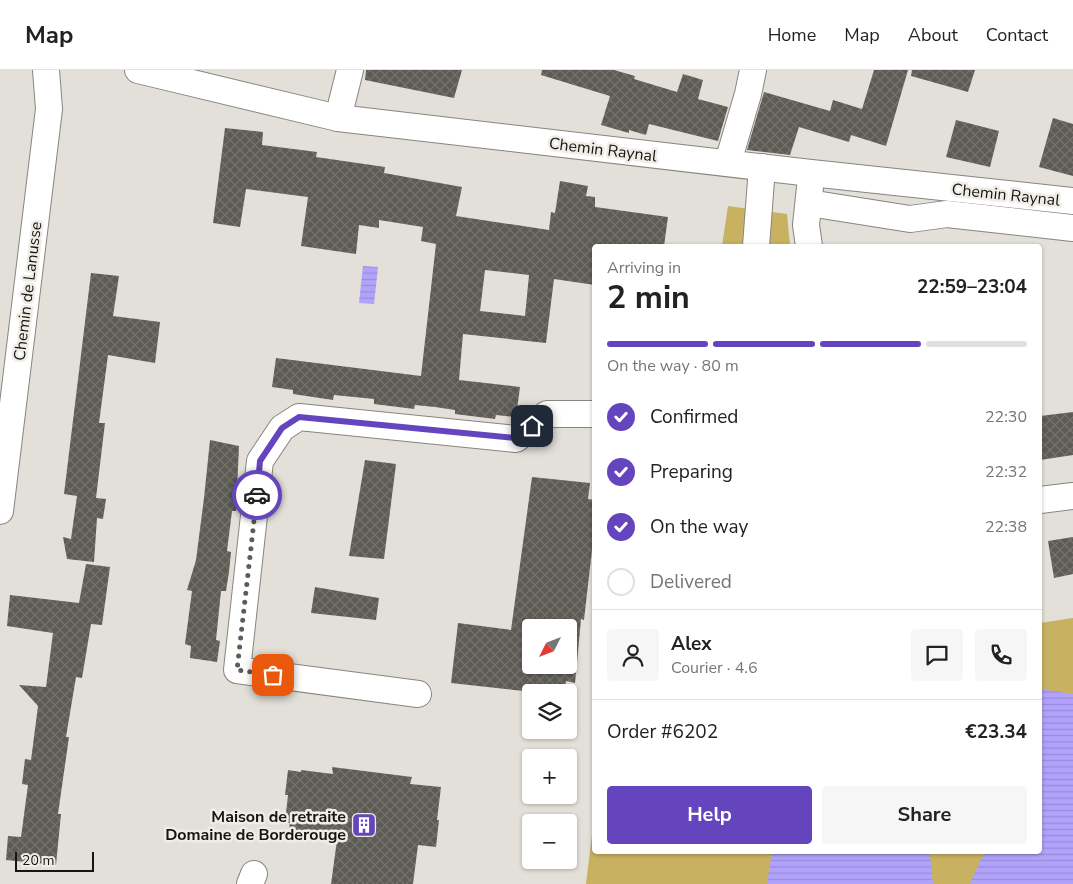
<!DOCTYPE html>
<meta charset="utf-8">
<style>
body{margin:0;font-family:"Nunito Sans",sans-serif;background:#f6f6f6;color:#222;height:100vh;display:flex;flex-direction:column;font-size:19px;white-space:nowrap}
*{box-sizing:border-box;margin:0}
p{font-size:16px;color:#767676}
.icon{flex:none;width:28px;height:28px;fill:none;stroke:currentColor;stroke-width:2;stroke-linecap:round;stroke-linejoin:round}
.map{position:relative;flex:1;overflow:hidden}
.details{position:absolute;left:592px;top:174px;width:450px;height:610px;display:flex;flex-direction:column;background:#fff;border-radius:5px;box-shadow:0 1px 4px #0004}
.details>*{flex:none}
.needle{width:32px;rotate:228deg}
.tools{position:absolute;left:522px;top:549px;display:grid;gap:10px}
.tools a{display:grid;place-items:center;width:55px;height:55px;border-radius:5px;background:#fff;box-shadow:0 1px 4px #0004;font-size:25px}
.scale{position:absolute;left:15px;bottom:12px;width:79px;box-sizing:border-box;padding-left:5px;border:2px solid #161513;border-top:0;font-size:14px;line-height:18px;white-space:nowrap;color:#161513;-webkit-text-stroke:4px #efede6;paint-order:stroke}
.pin{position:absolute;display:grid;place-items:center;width:42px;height:42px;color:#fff;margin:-21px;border-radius:10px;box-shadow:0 2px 8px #0006}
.courier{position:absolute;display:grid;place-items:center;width:50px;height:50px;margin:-25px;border:4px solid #6545bd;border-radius:50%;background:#fff;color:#222;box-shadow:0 1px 6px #0007}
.overview em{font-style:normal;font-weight:700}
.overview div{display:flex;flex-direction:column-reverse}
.overview{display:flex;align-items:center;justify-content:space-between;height:85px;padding:0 15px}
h1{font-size:32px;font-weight:700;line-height:38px}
.bar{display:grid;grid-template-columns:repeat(4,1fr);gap:8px 5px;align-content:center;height:60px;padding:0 15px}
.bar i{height:6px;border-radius:4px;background:#e0e0e0}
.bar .on{background:#6545bd}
.bar p{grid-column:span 4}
.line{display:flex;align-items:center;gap:12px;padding:0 15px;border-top:1px solid #e0e0e0}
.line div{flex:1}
.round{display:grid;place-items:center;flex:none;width:52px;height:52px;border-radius:5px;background:#f6f6f6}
ol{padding:0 15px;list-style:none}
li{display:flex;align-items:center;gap:15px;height:55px}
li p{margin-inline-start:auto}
li .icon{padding:5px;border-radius:50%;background:#6545bd;color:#fff;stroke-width:4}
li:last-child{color:#767676}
li i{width:28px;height:28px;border:2px solid #e0e0e0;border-radius:50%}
.cta{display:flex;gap:10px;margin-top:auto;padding:10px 15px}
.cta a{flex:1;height:58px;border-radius:5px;background:#6545bd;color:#fff;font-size:20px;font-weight:700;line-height:58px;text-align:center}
.cta a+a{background:#f6f6f6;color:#222}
header{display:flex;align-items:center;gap:30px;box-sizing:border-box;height:70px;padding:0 25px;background:#fff;border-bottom:1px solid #e0e0e0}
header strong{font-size:24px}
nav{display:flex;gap:28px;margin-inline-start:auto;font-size:18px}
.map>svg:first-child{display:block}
.park{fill:#c8b161}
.water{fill:url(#water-rules)}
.building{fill:url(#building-cross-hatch);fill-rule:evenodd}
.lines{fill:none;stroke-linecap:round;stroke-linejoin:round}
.minor-casing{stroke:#87857e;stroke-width:28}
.minor{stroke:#fff;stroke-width:26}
.done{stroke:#5d5c58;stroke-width:5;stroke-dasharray:0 9}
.route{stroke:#6545bd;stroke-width:6}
.labels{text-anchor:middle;stroke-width:5;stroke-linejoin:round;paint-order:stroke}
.street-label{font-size:16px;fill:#161513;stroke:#efede6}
.poi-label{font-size:16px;font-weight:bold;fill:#161513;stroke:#efede6;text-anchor:end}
</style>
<header>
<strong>Map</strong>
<nav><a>Home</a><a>Map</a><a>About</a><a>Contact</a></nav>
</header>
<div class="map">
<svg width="1073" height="814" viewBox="0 0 1073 814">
<defs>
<pattern id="water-rules" width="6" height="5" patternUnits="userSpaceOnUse" patternTransform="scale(1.25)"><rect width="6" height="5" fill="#b1a3fc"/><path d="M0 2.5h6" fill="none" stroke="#988bd7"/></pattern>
<pattern id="building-cross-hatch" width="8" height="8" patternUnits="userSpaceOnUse" patternTransform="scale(1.25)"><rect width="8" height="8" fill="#5d5b54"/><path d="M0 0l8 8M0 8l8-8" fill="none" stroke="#74726d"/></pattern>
</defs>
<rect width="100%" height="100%" fill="#e2e0d8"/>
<g class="park">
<path d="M728,136L787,144L790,176H722Z"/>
<path d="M1073,548V814H586L595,740V781H1040V553Z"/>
</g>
<g class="water">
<path d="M363,196L378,197L374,234L359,233Z"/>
<path d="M1040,619L1073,624V814H970L981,789L987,781H1040Z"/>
<path d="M772,781H932L930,785L933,814H767Z"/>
</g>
<g class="building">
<path d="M366,0H462L454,28L365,10Z"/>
<path d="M542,0H614L635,6L634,9L677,22L683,4L703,10L698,29L728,37L718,71L649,54L646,65L629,60V63L601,55L610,26L541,5Z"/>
<path d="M874,0H908L886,76L851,65L849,72L799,57L790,85L747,80L764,22L830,41L833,30L862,39Z"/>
<path d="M912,0H975L968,22L911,6Z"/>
<path d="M1053,48L1073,54V106L1039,97Z"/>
<path d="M956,50L999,61L990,97L946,87Z"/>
<path d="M225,58L263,62L262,75L317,82L316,87L385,97L384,103L462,117L456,146L549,160L551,142L555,143L560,111L588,116L586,126L595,127V137L668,147L664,176H595V215L554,209L546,273L463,264L459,310L520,317L516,347L496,345L495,349L455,344V340L435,337L415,335L414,339L374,334V329L334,325L333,330L293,324V320L272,317L276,288L421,306L436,174L421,171L423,157L379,150V158L359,155L356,184L301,176L308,127L246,119L240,157L213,153ZM485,200L529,205L525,246L480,241Z"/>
<path d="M91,203L119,206L113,246L160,252L155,293L108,285L99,353H105L96,428L106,429L103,449L97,448L94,492L67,489L63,467L71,469L77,426L64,424Z"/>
<path d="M1073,342V385L1040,390V346Z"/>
<path d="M210,370L239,376L237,420L239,421L236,441H232L227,481L231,482L229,502L226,521H221L216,570L220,571L217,592L190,588L191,576L185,574L192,521L187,520L196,490L204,428Z"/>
<path d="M365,390L396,394L384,489L349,486Z"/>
<path d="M532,407L590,413L588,429L595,430V454L584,550L581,549L575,613L566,611L564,622H532L451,613L458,553L511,560ZM531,558H569V595H531Z"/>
<path d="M1073,467V504L1054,508L1048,471Z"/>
<path d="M86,494L110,497L102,555L91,554L82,608L76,607L66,667H69L58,744H61L56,795L6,790L8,766L21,767L28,715L22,714L25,689L31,690L38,636L19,615L46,617L53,563L7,556L10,525L79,533Z"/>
<path d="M315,517L379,528L376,550L311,543Z"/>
<path d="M332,697L412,707L410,714L441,717L437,750H439L436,777L418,775L413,814H331L337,770L320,768V763L289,759L290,753L285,752L288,725H285L288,700L301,702V700L333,704Z"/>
</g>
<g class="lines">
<defs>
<g id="minor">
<path d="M138,0L338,48L811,103L1073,131"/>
<path d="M338,48L350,0"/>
<path d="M729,93L731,82L748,24L753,0"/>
<path d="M809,133L910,149L947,144L1073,158"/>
<path d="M756,176L762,97"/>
<path d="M809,176L806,155L810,117"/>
<path d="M1040,430L1073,426"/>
<path d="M0,441L49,39L46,0"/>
<path d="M418,624L237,600L260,391L282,358L299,347L516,369L547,344H595"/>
<path d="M250,814L254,804"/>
</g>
</defs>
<use href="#minor" class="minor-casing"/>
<use href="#minor" class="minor"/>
</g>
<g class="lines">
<path class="done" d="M257,425L237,600L273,605"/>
<path class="route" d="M257,425L260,391L282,358L299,347L516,368L532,356"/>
</g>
<defs>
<symbol id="building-square" viewBox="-11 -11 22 22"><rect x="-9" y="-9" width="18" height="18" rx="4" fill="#6545bd" stroke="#efede6"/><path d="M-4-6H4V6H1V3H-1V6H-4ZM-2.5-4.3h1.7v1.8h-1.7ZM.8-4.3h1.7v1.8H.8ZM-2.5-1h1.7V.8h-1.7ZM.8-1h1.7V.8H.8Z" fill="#fff"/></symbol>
</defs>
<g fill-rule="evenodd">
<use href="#building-square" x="350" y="741" width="28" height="28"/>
</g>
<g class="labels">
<g class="street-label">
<text transform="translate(603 79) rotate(7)" y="6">Chemin Raynal</text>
<text transform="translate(1006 124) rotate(6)" y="6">Chemin Raynal</text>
<text transform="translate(27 221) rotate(-83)" y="6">Chemin de Lanusse</text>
</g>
<g class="poi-label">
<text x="346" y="752">Maison de retraite<tspan x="346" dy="18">Domaine de Borderouge</tspan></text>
</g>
</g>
</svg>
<div class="tools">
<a><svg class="needle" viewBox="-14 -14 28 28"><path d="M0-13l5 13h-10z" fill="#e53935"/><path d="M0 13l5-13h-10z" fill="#767676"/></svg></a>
<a><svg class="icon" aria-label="layers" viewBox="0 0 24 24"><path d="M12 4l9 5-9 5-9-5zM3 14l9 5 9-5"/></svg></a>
<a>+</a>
<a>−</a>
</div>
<div class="scale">20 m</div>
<div class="pin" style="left:273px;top:605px;background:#ea580c"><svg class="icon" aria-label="bag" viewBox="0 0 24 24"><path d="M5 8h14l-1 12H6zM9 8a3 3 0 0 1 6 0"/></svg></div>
<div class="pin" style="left:532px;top:356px;background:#1f2937"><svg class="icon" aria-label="home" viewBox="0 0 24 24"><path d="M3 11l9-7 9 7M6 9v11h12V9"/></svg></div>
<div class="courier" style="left:257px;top:425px"><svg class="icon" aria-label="car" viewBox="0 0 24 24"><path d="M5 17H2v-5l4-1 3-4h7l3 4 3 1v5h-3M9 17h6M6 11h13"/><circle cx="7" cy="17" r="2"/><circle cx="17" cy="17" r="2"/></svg></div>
<section class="details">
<div class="overview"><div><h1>2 min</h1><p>Arriving in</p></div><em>22:59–23:04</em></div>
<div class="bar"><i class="on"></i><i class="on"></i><i class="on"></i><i></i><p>On the way · 80 m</p></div>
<ol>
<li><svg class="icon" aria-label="check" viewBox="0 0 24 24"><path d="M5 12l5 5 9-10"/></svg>Confirmed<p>22:30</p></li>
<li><svg class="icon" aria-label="check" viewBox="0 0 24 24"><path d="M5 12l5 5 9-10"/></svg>Preparing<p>22:32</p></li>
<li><svg class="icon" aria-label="check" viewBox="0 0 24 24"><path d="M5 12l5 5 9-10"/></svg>On the way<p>22:38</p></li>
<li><i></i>Delivered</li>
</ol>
<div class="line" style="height:90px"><a class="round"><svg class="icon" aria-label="person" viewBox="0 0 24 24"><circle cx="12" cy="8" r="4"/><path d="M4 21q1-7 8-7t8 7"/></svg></a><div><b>Alex</b><p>Courier · 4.6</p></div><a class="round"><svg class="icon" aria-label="chat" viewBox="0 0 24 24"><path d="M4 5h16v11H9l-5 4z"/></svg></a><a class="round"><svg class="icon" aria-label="phone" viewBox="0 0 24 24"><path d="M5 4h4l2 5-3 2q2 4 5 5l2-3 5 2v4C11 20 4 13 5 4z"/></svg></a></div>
<div class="line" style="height:65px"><div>Order #6202</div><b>€23.34</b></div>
<div class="cta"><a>Help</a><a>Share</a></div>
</section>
</div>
